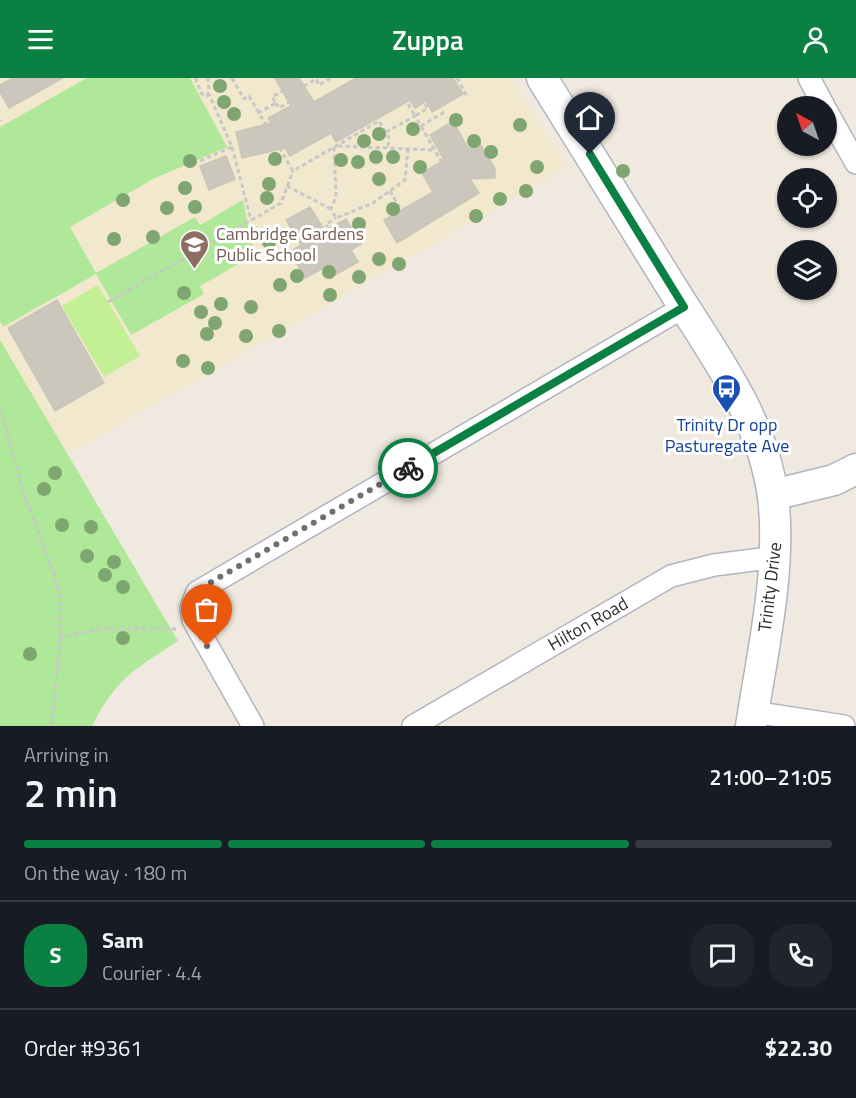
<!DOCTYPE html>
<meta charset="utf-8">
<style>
body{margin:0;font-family:"Titillium Web",sans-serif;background:#20242c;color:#f1f3f6;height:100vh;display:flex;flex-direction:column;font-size:22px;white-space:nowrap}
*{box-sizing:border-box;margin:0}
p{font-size:20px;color:#9ea1a6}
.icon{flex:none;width:33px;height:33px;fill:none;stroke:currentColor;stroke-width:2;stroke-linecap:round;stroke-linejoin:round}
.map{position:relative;height:648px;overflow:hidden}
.sheet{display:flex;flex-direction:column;background:#171b24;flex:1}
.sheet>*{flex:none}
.needle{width:39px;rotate:320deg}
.tools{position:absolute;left:777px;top:18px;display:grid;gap:12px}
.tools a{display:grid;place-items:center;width:60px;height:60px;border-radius:50%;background:#171b24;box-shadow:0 2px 4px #0004;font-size:30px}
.pin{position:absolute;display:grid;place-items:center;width:51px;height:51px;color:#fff;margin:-62px -26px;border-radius:50% 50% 50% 0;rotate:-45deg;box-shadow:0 0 6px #0007}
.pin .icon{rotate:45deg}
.courier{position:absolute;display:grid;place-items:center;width:60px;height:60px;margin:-30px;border:4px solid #0b8043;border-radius:50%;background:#fff;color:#222;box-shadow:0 2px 8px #0007}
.overview em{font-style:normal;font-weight:600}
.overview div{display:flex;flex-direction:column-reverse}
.overview{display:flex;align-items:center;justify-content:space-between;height:102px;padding:0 24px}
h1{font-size:39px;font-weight:600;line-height:45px}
.bar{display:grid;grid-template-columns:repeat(4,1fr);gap:9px 6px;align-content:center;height:72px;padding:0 24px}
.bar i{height:8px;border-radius:4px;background:#363941}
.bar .on{background:#0b8043}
.bar p{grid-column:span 4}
.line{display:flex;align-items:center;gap:15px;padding:0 24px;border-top:2px solid #363941}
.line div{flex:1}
.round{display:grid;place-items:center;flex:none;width:63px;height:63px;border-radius:24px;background:#20242c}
header{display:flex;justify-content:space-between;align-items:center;height:78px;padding:0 24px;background:#0b8043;color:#fff;font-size:27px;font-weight:600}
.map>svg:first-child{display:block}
.education{fill:#f1e8cd}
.green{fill:#aee898}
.pitch{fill:#c3f094}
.building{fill:#cbc7bd;stroke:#cbc5b8;stroke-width:1.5}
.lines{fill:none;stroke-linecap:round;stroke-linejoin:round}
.street-casing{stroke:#b3b4c1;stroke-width:24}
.secondary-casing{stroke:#b3b4c1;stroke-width:33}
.path{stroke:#c8c8c8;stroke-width:3;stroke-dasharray:4.5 3;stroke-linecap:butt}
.street{stroke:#fff;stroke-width:21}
.secondary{stroke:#fff;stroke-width:30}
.tree{fill:#7fa670}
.done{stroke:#716f6b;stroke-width:6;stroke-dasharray:0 10.8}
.route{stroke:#0b8043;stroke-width:8}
.labels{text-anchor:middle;stroke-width:6;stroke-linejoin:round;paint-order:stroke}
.education-label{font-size:18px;fill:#785e54;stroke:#fff;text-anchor:start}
.transit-label{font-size:18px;fill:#164399;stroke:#fff}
.street-label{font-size:18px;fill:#2d2d2d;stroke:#fff}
</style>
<header><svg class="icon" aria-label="menu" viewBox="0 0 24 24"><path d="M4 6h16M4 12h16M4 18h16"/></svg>Zuppa<svg class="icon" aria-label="person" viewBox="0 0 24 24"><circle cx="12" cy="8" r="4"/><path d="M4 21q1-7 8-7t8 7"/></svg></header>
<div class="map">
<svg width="856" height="648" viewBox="0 0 856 648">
<rect width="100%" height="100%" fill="#efe9df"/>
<path class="education" d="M0,0H511L567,89L67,377L0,262Z"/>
<g class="green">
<path d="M87,0H190L227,69L153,101L70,149L96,195L195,139L200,147L243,122L254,177L200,208L204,216L131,257L96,196L3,249L0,243V49Z"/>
<path d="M0,262L178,563C135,591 116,600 92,648H0Z"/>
</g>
<path class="pitch" d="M98,207L140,278L104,299L62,228Z"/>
<g class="building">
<path d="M13,0H63L9,30L0,14V7Z"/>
<path d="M275,0H299L314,24L356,0H453L463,16L432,34L426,23L415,30L410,22L336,64L331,55L290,78L285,70L242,80L236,54L271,45L268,40L291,28Z"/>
<path d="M453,43L468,70L479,64L495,91V100L470,101L479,115L397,165L384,142L433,114L422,95L444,82L430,57Z"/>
<path d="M226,78L235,101L209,112L200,88Z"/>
<path d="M310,129L325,153L346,141L361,166L351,172L358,184L335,197L329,187L305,200L290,174L301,167L286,142Z"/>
<path d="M57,222L104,305L55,333L8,250Z"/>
</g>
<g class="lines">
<defs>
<g id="street">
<path d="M809,0L824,28"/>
<path d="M826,32L856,85"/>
<path d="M753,634L844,648"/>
<path d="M253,648L193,542L191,530L197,514L684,229"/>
<path d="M413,648L671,498L714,487L776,479"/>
</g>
<g id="secondary">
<path d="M542,0C585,69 628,139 671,208C712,274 763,340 773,419C782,491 762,576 751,648"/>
<path d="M773,417L834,402L856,391"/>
</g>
</defs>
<use href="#street" class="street-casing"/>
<use href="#secondary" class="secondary-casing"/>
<g class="path">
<path d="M195,0L202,16L207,18L209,14L208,0"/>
<path d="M232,0L244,21L249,18L293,93L379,43L389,60L388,70"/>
<path d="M393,0L415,38L428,30L424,25"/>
<path d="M457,0L468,20"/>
<path d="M276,25L279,30L293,22L289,17"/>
<path d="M258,35L276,25L272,19L286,11L289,17L316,1L319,7L331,0"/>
<path d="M0,43L1,42"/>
<path d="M421,48L446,33"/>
<path d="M386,54L415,38L441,83"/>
<path d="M338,68L435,72"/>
<path d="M232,69L251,142"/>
<path d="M334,69L336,119L331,131L336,140L373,125L405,102L408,71"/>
<path d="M200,83L232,69L209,16"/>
<path d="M287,108L331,131"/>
<path d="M390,113L401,132"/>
<path d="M328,151L326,146L336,140"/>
<path d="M108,224L281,125L293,93"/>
<path d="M0,330L24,416L54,496L60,520V560L52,648"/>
<path d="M60,560L100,551H176"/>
</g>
<use href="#street" class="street"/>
<use href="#secondary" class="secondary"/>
</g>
<g class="tree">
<circle cx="220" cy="8" r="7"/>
<circle cx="224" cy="24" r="7"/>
<circle cx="586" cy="32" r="7"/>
<circle cx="234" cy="36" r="7"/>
<circle cx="456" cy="42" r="7"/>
<circle cx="520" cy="47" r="7"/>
<circle cx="413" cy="51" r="7"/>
<circle cx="379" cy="56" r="7"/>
<circle cx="364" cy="63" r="7"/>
<circle cx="474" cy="63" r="7"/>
<circle cx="491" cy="74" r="7"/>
<circle cx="376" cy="79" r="7"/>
<circle cx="393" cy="79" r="7"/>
<circle cx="275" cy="81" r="7"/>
<circle cx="341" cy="82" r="7"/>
<circle cx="190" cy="83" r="7"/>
<circle cx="358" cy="84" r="7"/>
<circle cx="420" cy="89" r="7"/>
<circle cx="537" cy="89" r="7"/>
<circle cx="623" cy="93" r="7"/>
<circle cx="379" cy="101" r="7"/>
<circle cx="269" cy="106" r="7"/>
<circle cx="185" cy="110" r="7"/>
<circle cx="526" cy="113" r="7"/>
<circle cx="267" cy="120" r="7"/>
<circle cx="500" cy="121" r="7"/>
<circle cx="123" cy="122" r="7"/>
<circle cx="195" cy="129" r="7"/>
<circle cx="167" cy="130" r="7"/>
<circle cx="393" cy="131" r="7"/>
<circle cx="476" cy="138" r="7"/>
<circle cx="359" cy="146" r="7"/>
<circle cx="153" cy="159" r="7"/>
<circle cx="114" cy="161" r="7"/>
<circle cx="269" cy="164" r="7"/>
<circle cx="379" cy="181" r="7"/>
<circle cx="399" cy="186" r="7"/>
<circle cx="329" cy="194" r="7"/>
<circle cx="297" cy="198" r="7"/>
<circle cx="359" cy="199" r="7"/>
<circle cx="280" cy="207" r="7"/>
<circle cx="184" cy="215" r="7"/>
<circle cx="330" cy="217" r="7"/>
<circle cx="221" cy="226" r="7"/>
<circle cx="251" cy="229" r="7"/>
<circle cx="201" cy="234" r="7"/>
<circle cx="215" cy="245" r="7"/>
<circle cx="279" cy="253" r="7"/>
<circle cx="207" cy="256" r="7"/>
<circle cx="246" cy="258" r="7"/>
<circle cx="183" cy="283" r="7"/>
<circle cx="208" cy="290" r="7"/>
<circle cx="55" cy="395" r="7"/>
<circle cx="44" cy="411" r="7"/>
<circle cx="62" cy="447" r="7"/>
<circle cx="91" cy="449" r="7"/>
<circle cx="87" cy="478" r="7"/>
<circle cx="114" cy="484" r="7"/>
<circle cx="105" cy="497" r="7"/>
<circle cx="123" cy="509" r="7"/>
<circle cx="123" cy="560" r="7"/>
<circle cx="30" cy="576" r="7"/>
</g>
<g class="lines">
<path class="done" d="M207,568C196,549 182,529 201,510L408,390"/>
<path class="route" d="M408,390L684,229L590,76"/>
</g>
<defs>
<symbol id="school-pin" viewBox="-11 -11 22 30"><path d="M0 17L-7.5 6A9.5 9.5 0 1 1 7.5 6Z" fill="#8d6e63" stroke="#fff"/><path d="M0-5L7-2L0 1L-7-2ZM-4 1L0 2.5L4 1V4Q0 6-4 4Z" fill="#fff"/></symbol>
<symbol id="bus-pin" viewBox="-11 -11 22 30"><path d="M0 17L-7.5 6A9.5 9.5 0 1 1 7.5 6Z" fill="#1a4fb4" stroke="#fff"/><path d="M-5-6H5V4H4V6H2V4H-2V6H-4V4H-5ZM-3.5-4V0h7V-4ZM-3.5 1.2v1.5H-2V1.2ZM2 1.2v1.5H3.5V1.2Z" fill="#fff"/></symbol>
</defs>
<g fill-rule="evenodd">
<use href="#school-pin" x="178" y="150" width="33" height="45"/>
<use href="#bus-pin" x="710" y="294" width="33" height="45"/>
</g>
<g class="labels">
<g class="education-label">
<text x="216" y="162">Cambridge Gardens<tspan x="216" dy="21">Public School</tspan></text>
</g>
<g class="transit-label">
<text x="727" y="353">Trinity Dr opp<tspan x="727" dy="21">Pasturegate Ave</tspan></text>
</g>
<g class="street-label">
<text transform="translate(770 509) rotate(-83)" y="6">Trinity Drive</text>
<text transform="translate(588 546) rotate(-30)" y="6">Hilton Road</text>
</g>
</g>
</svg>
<div class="tools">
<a><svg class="needle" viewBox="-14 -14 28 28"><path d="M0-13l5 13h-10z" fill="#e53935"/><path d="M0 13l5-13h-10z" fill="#9ea1a6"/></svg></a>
<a><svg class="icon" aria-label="locate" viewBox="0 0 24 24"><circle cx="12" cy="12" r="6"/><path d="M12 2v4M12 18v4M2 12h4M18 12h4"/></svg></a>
<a><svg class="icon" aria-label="layers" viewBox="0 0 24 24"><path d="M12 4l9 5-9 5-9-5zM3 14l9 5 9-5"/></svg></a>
</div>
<div class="pin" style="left:207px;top:568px;background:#ea580c"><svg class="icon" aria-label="bag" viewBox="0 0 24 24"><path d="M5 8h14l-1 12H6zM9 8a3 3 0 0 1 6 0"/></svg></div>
<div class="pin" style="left:590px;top:76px;background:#1f2937"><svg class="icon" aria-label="home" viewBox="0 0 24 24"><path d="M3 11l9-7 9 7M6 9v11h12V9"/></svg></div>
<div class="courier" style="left:408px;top:390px"><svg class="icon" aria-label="bike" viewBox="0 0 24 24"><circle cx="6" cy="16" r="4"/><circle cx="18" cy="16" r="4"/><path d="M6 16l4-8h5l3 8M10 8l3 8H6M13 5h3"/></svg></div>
</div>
<section class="sheet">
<div class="overview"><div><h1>2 min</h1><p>Arriving in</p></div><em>21:00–21:05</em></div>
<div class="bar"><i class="on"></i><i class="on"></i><i class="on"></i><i></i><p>On the way · 180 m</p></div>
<div class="line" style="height:108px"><b class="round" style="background:#0b8043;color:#fff">S</b><div><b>Sam</b><p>Courier · 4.4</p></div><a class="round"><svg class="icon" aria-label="chat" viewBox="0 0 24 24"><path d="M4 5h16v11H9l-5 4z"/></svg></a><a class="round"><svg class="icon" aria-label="phone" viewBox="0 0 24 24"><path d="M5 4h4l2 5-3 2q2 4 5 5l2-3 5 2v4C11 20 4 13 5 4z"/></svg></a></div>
<div class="line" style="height:78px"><div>Order #9361</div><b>$22.30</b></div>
</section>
